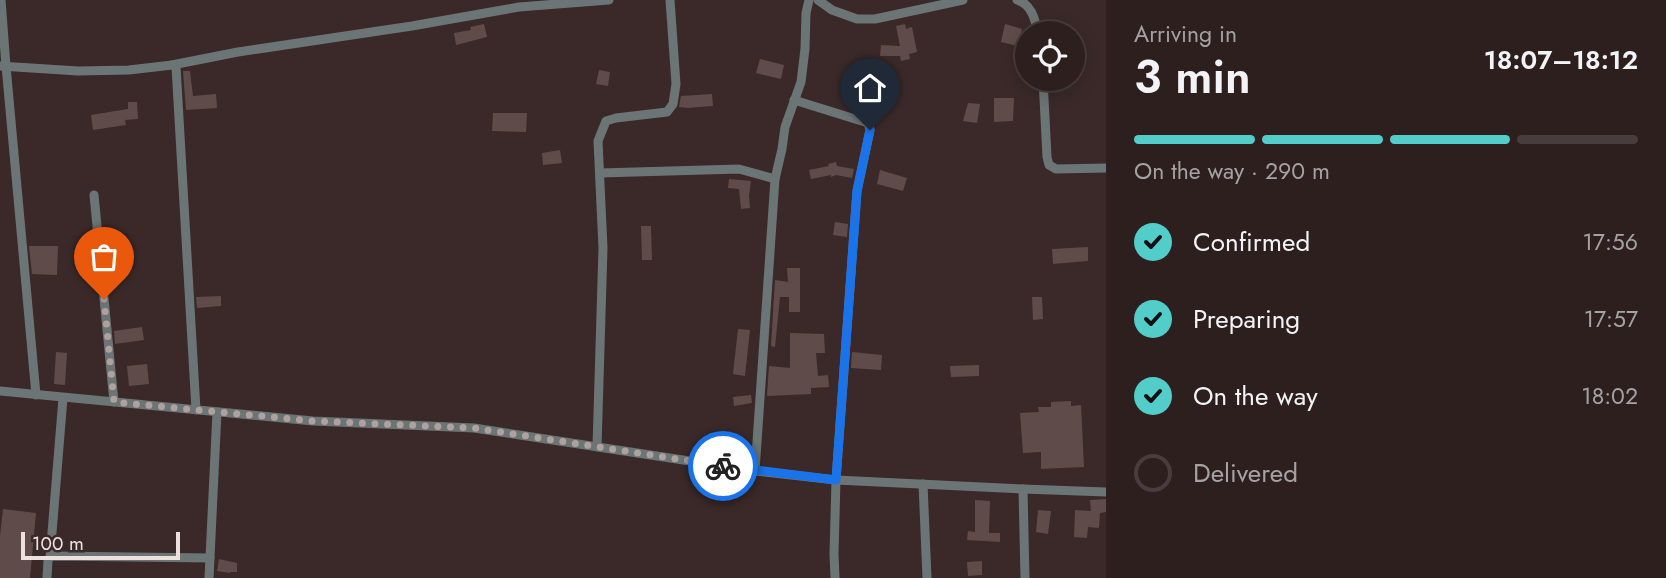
<!DOCTYPE html>
<meta charset="utf-8">
<style>
body{margin:0;font-family:Jost,sans-serif;background:#342727;color:#f1f3f6;height:100vh;display:flex;flex-direction:column;font-size:26px;white-space:nowrap}
*{box-sizing:border-box;margin:0}
p{font-size:23px;color:#a6a2a4}
.icon{flex:none;width:38px;height:38px;fill:none;stroke:currentColor;stroke-width:2;stroke-linecap:round;stroke-linejoin:round}
.map{position:relative;flex:1;overflow:hidden}
.details{display:flex;flex-direction:column;background:#2c1f1e;width:560px}
.details>*{flex:none}
.fabs{position:absolute;left:1015px;top:21px;display:grid;gap:14px}
.fabs a{display:grid;place-items:center;width:70px;height:70px;border-radius:50%;background:#2c1f1e;box-shadow:0 4px 18px #0003,0 0 0 2px #483d3c;font-size:35px}
.scale{position:absolute;left:21px;bottom:18px;width:159px;box-sizing:border-box;padding-left:7px;border:4px solid #ede1e0;border-top:0;font-size:19px;line-height:24px;white-space:nowrap;color:#ede1e0;-webkit-text-stroke:5px #3a2928;paint-order:stroke}
.pin{position:absolute;display:grid;place-items:center;width:60px;height:60px;color:#fff;margin:-72px -30px;border-radius:50% 50% 50% 0;rotate:-45deg;box-shadow:0 0 7px #0007}
.pin .icon{rotate:45deg}
.courier{position:absolute;display:grid;place-items:center;width:70px;height:70px;margin:-35px;border:5px solid #1a73e8;border-radius:50%;background:#fff;color:#222;box-shadow:0 2px 9px #0007}
.overview em{font-style:normal;font-weight:600}
.overview div{display:flex;flex-direction:column-reverse}
.overview{display:flex;align-items:center;justify-content:space-between;height:119px;padding:0 28px}
h1{font-size:46px;font-weight:600;line-height:52px}
.bar{display:grid;grid-template-columns:repeat(4,1fr);gap:10px 7px;align-content:center;height:84px;padding:0 28px}
.bar i{height:9px;border-radius:5px;background:#483d3c}
.bar .on{background:#53cdc9}
.bar p{grid-column:span 4}
ol{padding:0 28px;list-style:none}
li{display:flex;align-items:center;gap:21px;height:77px}
li p{margin-inline-start:auto}
li .icon{padding:7px;border-radius:50%;background:#53cdc9;color:#111;stroke-width:4}
li:last-child{color:#a6a2a4}
li i{width:38px;height:38px;border:4px solid #483d3c;border-radius:50%}
main{display:flex;flex:1;min-height:0}
.map>svg:first-child{display:block}
.building{fill:#5f4c4a}
.lines{fill:none;stroke-linecap:round;stroke-linejoin:round}
.street{stroke:#6c7575;stroke-width:9}
.done{stroke:#aea1a0;stroke-width:7;stroke-dasharray:0 12.6}
.route{stroke:#1a73e8;stroke-width:9}
</style>
<main>
<div class="map">
<svg width="1106" height="578" viewBox="0 0 1106 578">
<rect width="100%" height="100%" fill="#3a2928"/>
<g class="building">
<path d="M484,24L487,37L456,45L454,33L471,30L470,27Z"/>
<path d="M905,24L906,29L912,27L917,52L909,54L910,59L901,61L900,56H880L881,45L900,46L896,26Z"/>
<path d="M1005,24L1022,29L1018,46L1001,42Z"/>
<path d="M760,59L784,65L781,79L756,73Z"/>
<path d="M599,70L610,72L608,86L596,84Z"/>
<path d="M183,71H190L193,96L216,94L217,108L186,110Z"/>
<path d="M712,94L713,106L688,108L679,107L681,96Z"/>
<path d="M994,98H1014L1013,121L994,122Z"/>
<path d="M128,102H137L138,119L125,120L126,125L93,130L91,115L128,109Z"/>
<path d="M968,103L980,104L977,123L963,121Z"/>
<path d="M493,113H527L526,132L492,131Z"/>
<path d="M560,150L562,163L543,165L542,153Z"/>
<path d="M836,162L837,166L854,169L852,178L836,175L831,177V175L811,179L809,170L829,166L828,164Z"/>
<path d="M880,170L907,178L903,191L877,184Z"/>
<path d="M729,179L751,181L749,196L750,208L741,209L739,189L728,188Z"/>
<path d="M835,222L848,224L847,237L833,235Z"/>
<path d="M641,226H651L652,260H642Z"/>
<path d="M29,246H58L57,275L32,274Z"/>
<path d="M1088,247V261L1053,264L1052,249Z"/>
<path d="M787,268H800V312H789V297H780L775,347L771,346L775,280L788,282Z"/>
<path d="M221,296V306L197,308L196,297Z"/>
<path d="M1032,297H1042L1043,319L1033,320Z"/>
<path d="M142,327L144,340L115,344L114,331Z"/>
<path d="M738,329L750,330L745,376L733,374Z"/>
<path d="M790,333L824,334L825,353H816L818,376L828,375L829,387L811,388V394L767,396L769,366L790,368Z"/>
<path d="M56,352L67,353L65,385L54,384Z"/>
<path d="M852,352L882,355L881,370L851,368Z"/>
<path d="M147,364L149,384L129,386L127,366Z"/>
<path d="M979,365V376L951,377L950,366Z"/>
<path d="M751,395L752,403L734,406L733,397Z"/>
<path d="M1071,401V406L1081,405L1084,467L1041,469V452L1023,453L1020,413L1039,412L1038,407H1051V402Z"/>
<path d="M1106,499V512L1100,513L1099,528L1088,527L1087,538L1074,537L1075,510L1091,511L1090,500Z"/>
<path d="M975,500L990,501L989,533H1000V542L967,540L968,531L975,532Z"/>
<path d="M3,509L36,513L30,578H0V536Z"/>
<path d="M1038,510L1051,511L1048,534L1036,532Z"/>
<path d="M219,559L237,563V572H230V573L217,571Z"/>
<path d="M982,561V575L968,576L967,562Z"/>
</g>
<g class="lines">
<g class="street">
<path d="M1,0L6,66L36,395"/>
<path d="M818,0L832,10L857,19H875L963,0"/>
<path d="M1017,0C1032,4 1035,20 1038,33"/>
<path d="M172,65L238,52L412,26L519,7L609,0"/>
<path d="M0,66L78,71L129,70L172,65L176,67L196,410"/>
<path d="M1043,79L1047,157L1049,165L1056,169L1106,168"/>
<path d="M794,100L868,123L870,130L857,191L852,259L836,480L834,554L835,578"/>
<path d="M600,173L739,169L775,179"/>
<path d="M94,195L114,402"/>
<path d="M0,391L313,421L474,428L755,471L836,480L1023,489L1106,492"/>
<path d="M597,447L603,248L598,141L606,121L616,118L667,112L673,104L676,84L670,0"/>
<path d="M755,471L775,179L782,149L785,127L801,82L805,49L806,13L809,0"/>
<path d="M923,484L927,578"/>
<path d="M1023,489L1025,578"/>
<path d="M50,557L53,556L210,558"/>
<path d="M47,578L48,560L50,557L63,398"/>
<path d="M209,578L217,412"/>
</g>
</g>
<g class="lines">
<path class="done" d="M104,299L114,402L313,421L474,428L723,466"/>
<path class="route" d="M723,466L836,480L857,191L870,130"/>
</g>
</svg>
<div class="fabs">
<a><svg class="icon" aria-label="locate" viewBox="0 0 24 24"><circle cx="12" cy="12" r="6"/><path d="M12 2v4M12 18v4M2 12h4M18 12h4"/></svg></a>
</div>
<div class="scale">100 m</div>
<div class="pin" style="left:104px;top:299px;background:#ea580c"><svg class="icon" aria-label="bag" viewBox="0 0 24 24"><path d="M5 8h14l-1 12H6zM9 8a3 3 0 0 1 6 0"/></svg></div>
<div class="pin" style="left:870px;top:130px;background:#1f2937"><svg class="icon" aria-label="home" viewBox="0 0 24 24"><path d="M3 11l9-7 9 7M6 9v11h12V9"/></svg></div>
<div class="courier" style="left:723px;top:466px"><svg class="icon" aria-label="bike" viewBox="0 0 24 24"><circle cx="6" cy="16" r="4"/><circle cx="18" cy="16" r="4"/><path d="M6 16l4-8h5l3 8M10 8l3 8H6M13 5h3"/></svg></div>
</div>
<section class="details">
<div class="overview"><div><h1>3 min</h1><p>Arriving in</p></div><em>18:07–18:12</em></div>
<div class="bar"><i class="on"></i><i class="on"></i><i class="on"></i><i></i><p>On the way · 290 m</p></div>
<ol>
<li><svg class="icon" aria-label="check" viewBox="0 0 24 24"><path d="M5 12l5 5 9-10"/></svg>Confirmed<p>17:56</p></li>
<li><svg class="icon" aria-label="check" viewBox="0 0 24 24"><path d="M5 12l5 5 9-10"/></svg>Preparing<p>17:57</p></li>
<li><svg class="icon" aria-label="check" viewBox="0 0 24 24"><path d="M5 12l5 5 9-10"/></svg>On the way<p>18:02</p></li>
<li><i></i>Delivered</li>
</ol>
</section>
</main>
